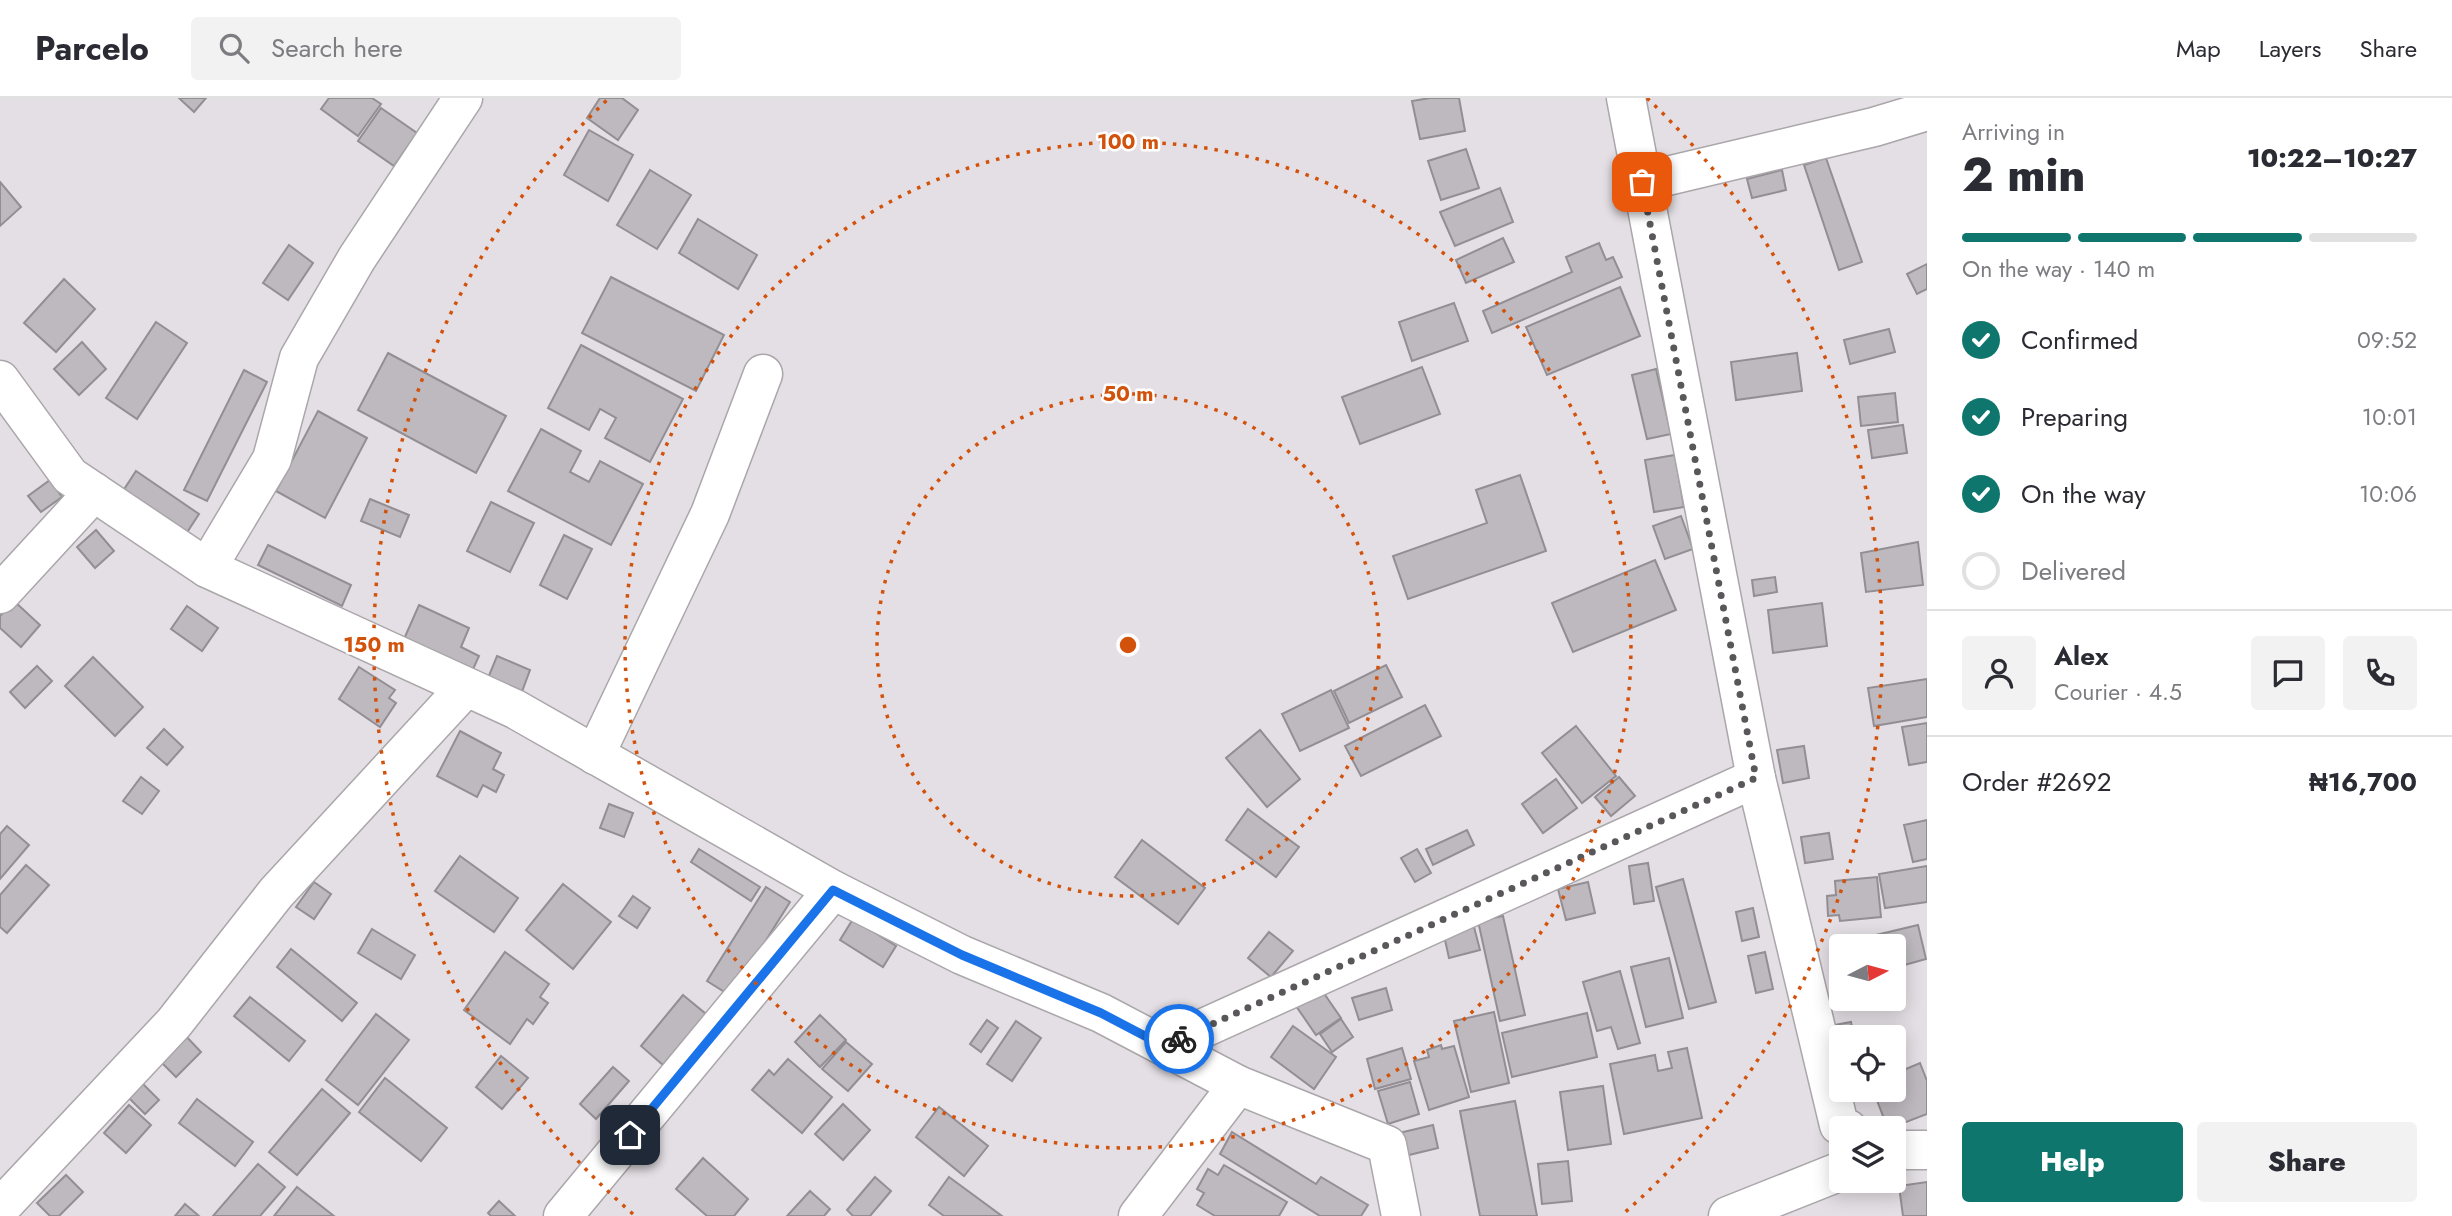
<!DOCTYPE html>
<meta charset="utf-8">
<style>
body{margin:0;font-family:Jost,sans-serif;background:#f2f2f3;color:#2b2b33;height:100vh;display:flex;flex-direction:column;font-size:26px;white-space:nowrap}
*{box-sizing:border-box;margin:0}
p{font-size:23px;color:#7c7c81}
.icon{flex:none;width:38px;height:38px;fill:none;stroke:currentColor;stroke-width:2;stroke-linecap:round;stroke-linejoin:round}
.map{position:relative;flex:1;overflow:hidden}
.details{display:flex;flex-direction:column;background:#fff;width:525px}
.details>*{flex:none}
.needle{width:46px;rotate:84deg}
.controls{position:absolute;left:1829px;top:836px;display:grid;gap:14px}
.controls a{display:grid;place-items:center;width:77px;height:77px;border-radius:7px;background:#fff;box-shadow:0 4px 18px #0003;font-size:35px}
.pin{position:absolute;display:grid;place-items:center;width:60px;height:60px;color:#fff;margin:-30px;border-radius:14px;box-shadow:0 4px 10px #0006}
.courier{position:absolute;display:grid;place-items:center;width:70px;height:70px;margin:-35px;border:5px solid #1a73e8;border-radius:50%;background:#fff;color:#222;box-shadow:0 2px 9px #0007}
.headline em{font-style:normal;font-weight:800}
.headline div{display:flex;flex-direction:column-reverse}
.headline{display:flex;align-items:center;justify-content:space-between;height:119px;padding:0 35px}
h1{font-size:46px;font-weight:800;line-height:52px}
.bar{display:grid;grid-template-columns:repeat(4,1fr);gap:10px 7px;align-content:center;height:84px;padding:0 35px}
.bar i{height:9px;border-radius:5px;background:#e1e1e2}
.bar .current{background:#0f766e}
.bar p{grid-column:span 4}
.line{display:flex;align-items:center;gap:18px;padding:0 35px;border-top:2px solid #e1e1e2}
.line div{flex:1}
.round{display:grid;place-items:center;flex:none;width:74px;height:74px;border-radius:7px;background:#f2f2f3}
ol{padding:0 35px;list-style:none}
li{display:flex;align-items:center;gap:21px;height:77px}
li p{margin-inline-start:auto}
li .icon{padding:7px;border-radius:50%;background:#0f766e;color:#fff;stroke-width:4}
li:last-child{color:#7c7c81}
li i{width:38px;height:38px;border:4px solid #e1e1e2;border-radius:50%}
.cta{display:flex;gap:14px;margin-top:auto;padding:14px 35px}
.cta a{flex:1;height:80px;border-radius:7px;background:#0f766e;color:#fff;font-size:28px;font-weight:800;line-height:80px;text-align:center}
.cta a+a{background:#f2f2f3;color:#2b2b33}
header{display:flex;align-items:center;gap:42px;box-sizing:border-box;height:98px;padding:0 35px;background:#fff;border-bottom:2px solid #e1e1e2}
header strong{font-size:33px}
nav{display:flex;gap:38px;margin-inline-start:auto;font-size:24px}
.search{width:490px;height:63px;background:#f2f2f3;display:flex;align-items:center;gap:18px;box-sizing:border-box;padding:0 24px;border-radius:7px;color:#7c7c81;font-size:26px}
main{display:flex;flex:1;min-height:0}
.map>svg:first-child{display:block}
.building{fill:#bdb9be;stroke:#928e93;stroke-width:2}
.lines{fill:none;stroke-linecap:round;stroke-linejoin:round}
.minor-casing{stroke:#aaa6aa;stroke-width:41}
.minor{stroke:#fff;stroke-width:38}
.done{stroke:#5a575a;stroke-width:7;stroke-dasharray:0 12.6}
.route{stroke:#1a73e8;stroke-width:9}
.ring{fill:none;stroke:#d2520c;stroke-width:3.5;stroke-dasharray:3.5 7}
.centre{fill:#d2520c;stroke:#fff;stroke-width:3.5}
.ring-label{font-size:21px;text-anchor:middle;font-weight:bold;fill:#d2520c;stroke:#fff;stroke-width:5;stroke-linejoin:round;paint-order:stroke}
</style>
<header>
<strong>Parcelo</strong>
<div class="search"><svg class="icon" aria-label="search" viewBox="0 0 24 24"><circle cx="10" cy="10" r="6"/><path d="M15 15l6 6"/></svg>Search here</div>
<nav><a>Map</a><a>Layers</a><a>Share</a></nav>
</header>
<main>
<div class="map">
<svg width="1927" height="1118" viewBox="0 0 1927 1118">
<rect width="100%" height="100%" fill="#e4dfe4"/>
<g class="building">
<path d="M179,0H206L194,14Z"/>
<path d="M329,0H372L381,6L358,38L321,11Z"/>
<path d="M600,0H622L638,12L618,42L587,20Z"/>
<path d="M1430,0H1459L1465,33L1420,41L1412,3Z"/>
<path d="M381,10L417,35L394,68L358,43Z"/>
<path d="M589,32L633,57L608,103L564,77Z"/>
<path d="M1466,51L1479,90L1441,102L1428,63Z"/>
<path d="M1826,60L1862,164L1839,172L1804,67Z"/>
<path d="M650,72L691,97L657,151L617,127Z"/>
<path d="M1782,72L1786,92L1752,100L1747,81Z"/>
<path d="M0,84L21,109L0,128Z"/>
<path d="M1500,90L1513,124L1455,148L1440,114Z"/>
<path d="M698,121L757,157L738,191L679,155Z"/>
<path d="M1503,140L1514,164L1466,185L1456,162Z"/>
<path d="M1599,145L1606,162L1613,159L1622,179L1492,235L1483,213L1572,174L1566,159Z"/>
<path d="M289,147L313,165L288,202L263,185Z"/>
<path d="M1927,166V191L1917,196L1907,176Z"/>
<path d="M611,179L724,237L696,293L582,235Z"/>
<path d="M64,181L95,211L56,254L24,225Z"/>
<path d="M1620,189L1640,238L1547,277L1526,229Z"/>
<path d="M1454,205L1468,243L1412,263L1399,224Z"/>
<path d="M156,224L187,245L137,321L106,300Z"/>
<path d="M1889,231L1895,254L1850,266L1844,242Z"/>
<path d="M82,244L106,271L79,297L54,271Z"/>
<path d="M581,247L683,301L650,364L605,340L616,320L600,311L589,332L548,310Z"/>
<path d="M388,255L506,318L476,375L358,312Z"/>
<path d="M1797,255L1802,293L1736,302L1731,264Z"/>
<path d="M1422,269L1440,316L1360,346L1342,299Z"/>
<path d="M1656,271L1671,336L1647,341L1632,277Z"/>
<path d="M244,272L267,284L207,403L184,392Z"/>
<path d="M1895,295L1898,324L1861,328L1858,299Z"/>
<path d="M318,313L367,340L325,420L276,393Z"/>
<path d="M1903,327L1907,355L1872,360L1868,332Z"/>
<path d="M541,331L581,353L570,374L589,384L600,363L643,386L611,447L508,393Z"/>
<path d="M1675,357L1684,409L1654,414L1645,362Z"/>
<path d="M136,373L199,416L184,439L121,396Z"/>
<path d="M1520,377L1546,453L1408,501L1393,458L1487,425L1476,392Z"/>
<path d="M50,382L62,399L41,414L28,398Z"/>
<path d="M370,401L409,417L400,439L361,423Z"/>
<path d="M491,404L534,425L510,474L467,453Z"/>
<path d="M1681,418L1693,451L1665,461L1653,428Z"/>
<path d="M96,432L114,453L95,470L77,449Z"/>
<path d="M564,437L592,451L567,501L540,487Z"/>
<path d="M1918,444L1923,487L1866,494L1861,455Z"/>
<path d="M268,447L351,487L342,508L258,467Z"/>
<path d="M1655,462L1676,512L1573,554L1552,505Z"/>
<path d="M1775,479L1777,494L1754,498L1752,482Z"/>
<path d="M14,503L40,527L21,549L0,530V518Z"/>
<path d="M1822,505L1827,548L1773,555L1768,512Z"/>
<path d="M419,507L469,530L461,549L479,558L469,580L400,550Z"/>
<path d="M187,508L218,530L202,553L171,531Z"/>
<path d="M497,558L530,572L520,599L486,585Z"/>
<path d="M93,559L143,609L115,638L65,588Z"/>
<path d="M1386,567L1402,599L1349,625L1334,593Z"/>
<path d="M37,568L52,583L25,610L10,594Z"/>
<path d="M359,569L395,592L389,600L396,605L380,629L339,601Z"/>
<path d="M1927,581V619L1874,628L1868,590Z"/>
<path d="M1331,592L1349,630L1300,653L1282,616Z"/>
<path d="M1425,607L1441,638L1361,678L1345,648Z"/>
<path d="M1927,625V664L1909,667L1902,629Z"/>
<path d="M1576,628L1616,678L1582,705L1542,655Z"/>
<path d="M164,631L183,649L167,667L147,650Z"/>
<path d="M1260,632L1300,681L1267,709L1226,660Z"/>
<path d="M460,633L501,655L493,671L504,677L496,694L483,687L477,699L437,678Z"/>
<path d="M1804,648L1809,680L1783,685L1777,652Z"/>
<path d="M141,679L159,693L142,716L123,703Z"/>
<path d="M1619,679L1635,698L1611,718L1595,699Z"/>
<path d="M1556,681L1577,710L1543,735L1522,706Z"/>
<path d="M609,706L633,715L624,739L600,730Z"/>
<path d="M1248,711L1299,749L1276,779L1226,742Z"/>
<path d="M1927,722V761L1913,764L1904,727Z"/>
<path d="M7,728L29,747L0,781V736Z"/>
<path d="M1467,732L1474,747L1433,767L1426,751Z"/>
<path d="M1829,735L1833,761L1805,765L1801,739Z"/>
<path d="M1142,742L1205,790L1178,826L1115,779Z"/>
<path d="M699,751L760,789L751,803L691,764Z"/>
<path d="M1417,751L1431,775L1415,784L1401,760Z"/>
<path d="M460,758L518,800L494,834L435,793Z"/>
<path d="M1648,765L1654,803L1634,806L1629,768Z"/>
<path d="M26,767L49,787L7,835L0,829V797Z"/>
<path d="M1927,768V804L1885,810L1879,776Z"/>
<path d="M1877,779L1881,819L1840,823L1839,817L1828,818L1827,798L1836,797L1835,783Z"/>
<path d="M1683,781L1716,904L1689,911L1656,789Z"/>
<path d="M314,784L331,796L314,821L296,809Z"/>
<path d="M1588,784L1595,815L1566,822L1558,791Z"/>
<path d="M563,786L611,824L573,871L526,832Z"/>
<path d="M766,789L790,804L731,898L707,883Z"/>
<path d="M633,798L650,810L637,830L619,818Z"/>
<path d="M1753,810L1759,839L1742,843L1736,814Z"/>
<path d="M1503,818L1525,917L1500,923L1478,823Z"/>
<path d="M853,821L896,848L883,869L840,842Z"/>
<path d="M1473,825L1480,852L1449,860L1443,833Z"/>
<path d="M1918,827L1926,861L1894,870V849H1857L1855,842Z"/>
<path d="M372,831L415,857L401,881L358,855Z"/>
<path d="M1269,834L1293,853L1271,879L1248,860Z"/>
<path d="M291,851L357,905L342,923L277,869Z"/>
<path d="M505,854L549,886L540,899L548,905L533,926L527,921L510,946L464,912Z"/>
<path d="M1765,854L1773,891L1756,895L1748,858Z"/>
<path d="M1669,860L1683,920L1646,929L1631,869Z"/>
<path d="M1620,873L1640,945L1618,951L1611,929L1597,933L1583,884Z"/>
<path d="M1386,890L1392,912L1359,922L1352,900Z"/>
<path d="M1321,891L1341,920L1316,937L1296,908Z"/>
<path d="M683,897L706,916L663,967L641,948Z"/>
<path d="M250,899L305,943L289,963L234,918Z"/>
<path d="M1494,914L1509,985L1471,994L1454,923Z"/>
<path d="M1587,915L1597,959L1512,979L1502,935Z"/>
<path d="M376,916L409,942L358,1007L326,982Z"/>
<path d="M820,917L846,942L820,969L795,944Z"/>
<path d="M1341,921L1353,939L1332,954L1320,936Z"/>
<path d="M987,922L998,930L981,954L970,946Z"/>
<path d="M1016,923L1041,940L1012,983L987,966Z"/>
<path d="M1851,924L1854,940H1841V946L1832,947L1829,928Z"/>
<path d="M1293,928L1336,959L1314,991L1271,959Z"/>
<path d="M182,934L201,954L176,979L157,960Z"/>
<path d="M846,944L872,966L848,993L822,971Z"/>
<path d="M1441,947L1442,951L1454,948L1469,999L1429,1012L1414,963L1429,959L1427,952Z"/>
<path d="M1402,950L1411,981L1375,991L1367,961Z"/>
<path d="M1687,950L1702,1020L1624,1036L1610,966L1655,957L1658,973L1672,970L1668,954Z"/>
<path d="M501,958L528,980L502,1011L476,989Z"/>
<path d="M788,961L832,999L802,1035L752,992L769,972L774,977Z"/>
<path d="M1920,965L1927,983V1016L1888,1031L1873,992H1894V976Z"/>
<path d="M613,969L629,983L596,1021L580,1006Z"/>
<path d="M385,980L447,1030L421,1063L359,1014Z"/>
<path d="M140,983L159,1002L145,1016L126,997Z"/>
<path d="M1410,984L1419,1016L1388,1026L1378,993Z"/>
<path d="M1603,988L1611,1046L1568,1052L1560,994Z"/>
<path d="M322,991L350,1015L297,1077L269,1054Z"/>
<path d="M197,1001L253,1044L235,1068L179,1025Z"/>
<path d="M1515,1003L1537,1118H1480L1460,1013Z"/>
<path d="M843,1006L870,1032L843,1062L815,1036Z"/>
<path d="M129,1007L151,1027L126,1055L104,1035Z"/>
<path d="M939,1009L988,1048L964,1078L916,1039Z"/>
<path d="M1433,1027L1438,1050L1405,1058L1399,1035Z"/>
<path d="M1232,1034L1316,1086L1321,1079L1368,1107L1361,1118H1320L1220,1056Z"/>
<path d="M703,1060L748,1101L734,1118H707L676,1091Z"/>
<path d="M1568,1063L1572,1103L1542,1106L1538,1066Z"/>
<path d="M258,1066L285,1089L260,1118H213Z"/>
<path d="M1224,1067L1287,1104L1279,1118H1215L1197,1107L1204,1095L1197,1091L1208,1071L1218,1077Z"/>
<path d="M66,1077L83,1094L59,1118H50L37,1105Z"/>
<path d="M875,1079L891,1093L870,1118H853L847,1112Z"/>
<path d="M949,1079L1002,1118H944L929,1107Z"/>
<path d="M1927,1084V1118H1903L1899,1088Z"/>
<path d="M297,1089L334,1118H274Z"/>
<path d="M810,1093L830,1111L824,1118H787Z"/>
<path d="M499,1103L515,1118H491L488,1115Z"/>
<path d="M185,1106L199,1118H175Z"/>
</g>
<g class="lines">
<defs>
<g id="minor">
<path d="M1626,0L1756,680L1839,1027L1848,1031"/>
<path d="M1642,84L1874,29L1927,13"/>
<path d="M0,282L70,378L207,470L515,611L833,792L962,857L1101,915L1238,987L1387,1047L1401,1118"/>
<path d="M207,470L272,361L299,260L357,160L463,0"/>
<path d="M0,496L94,394"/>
<path d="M595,657L710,416L763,276"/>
<path d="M1164,948L1756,680"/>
<path d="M1894,1052H1927"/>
<path d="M0,1110L174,925L276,795L466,589"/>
<path d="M563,1118L833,792"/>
<path d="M1138,1118L1238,987"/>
<path d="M1728,1118L1841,1073"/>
</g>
</defs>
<use href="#minor" class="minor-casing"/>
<use href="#minor" class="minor"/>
</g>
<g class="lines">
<path class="done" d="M1179,941L1756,680L1642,84"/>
<path class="route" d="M630,1037L833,792L962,857L1101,915L1164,948L1179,941"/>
</g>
<g class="ring">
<circle cx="1128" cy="547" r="251"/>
<circle cx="1128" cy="547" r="503"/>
<path d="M633 1116A754 754 0 0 1 609 0M1647 0A754 754 0 0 1 1623 1116"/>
</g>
<circle cx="1128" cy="547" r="10" class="centre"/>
<g class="ring-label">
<text x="1128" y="51">100 m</text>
<text x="1128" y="303">50 m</text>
<text x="374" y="554">150 m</text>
</g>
</svg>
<div class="controls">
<a><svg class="needle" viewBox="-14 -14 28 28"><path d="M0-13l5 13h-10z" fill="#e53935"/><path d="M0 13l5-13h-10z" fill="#7c7c81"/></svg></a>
<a><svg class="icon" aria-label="locate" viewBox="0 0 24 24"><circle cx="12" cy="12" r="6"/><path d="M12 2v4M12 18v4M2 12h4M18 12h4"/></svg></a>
<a><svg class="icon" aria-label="layers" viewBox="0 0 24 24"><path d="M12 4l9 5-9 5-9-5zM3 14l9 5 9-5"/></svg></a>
</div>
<div class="pin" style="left:1642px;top:84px;background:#ea580c"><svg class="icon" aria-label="bag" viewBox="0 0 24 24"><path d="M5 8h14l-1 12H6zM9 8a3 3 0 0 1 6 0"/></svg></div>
<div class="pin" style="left:630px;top:1037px;background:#1f2937"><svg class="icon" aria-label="home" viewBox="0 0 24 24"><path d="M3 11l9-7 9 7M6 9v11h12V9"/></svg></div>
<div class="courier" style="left:1179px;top:941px"><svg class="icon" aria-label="bike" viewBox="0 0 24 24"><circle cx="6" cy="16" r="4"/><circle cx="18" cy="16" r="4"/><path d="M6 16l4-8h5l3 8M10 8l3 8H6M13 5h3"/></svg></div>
</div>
<section class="details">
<div class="headline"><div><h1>2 min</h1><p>Arriving in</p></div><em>10:22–10:27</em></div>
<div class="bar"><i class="current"></i><i class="current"></i><i class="current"></i><i></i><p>On the way · 140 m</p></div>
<ol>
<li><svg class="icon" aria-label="check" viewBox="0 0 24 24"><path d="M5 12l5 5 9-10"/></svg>Confirmed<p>09:52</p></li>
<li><svg class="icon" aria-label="check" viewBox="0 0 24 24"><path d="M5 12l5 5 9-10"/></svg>Preparing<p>10:01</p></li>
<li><svg class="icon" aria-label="check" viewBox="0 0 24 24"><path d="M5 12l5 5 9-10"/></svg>On the way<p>10:06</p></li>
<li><i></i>Delivered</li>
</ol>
<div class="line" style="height:126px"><a class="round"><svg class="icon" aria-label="person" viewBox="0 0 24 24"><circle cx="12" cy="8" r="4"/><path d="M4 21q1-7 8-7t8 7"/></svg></a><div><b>Alex</b><p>Courier · 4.5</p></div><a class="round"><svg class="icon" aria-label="chat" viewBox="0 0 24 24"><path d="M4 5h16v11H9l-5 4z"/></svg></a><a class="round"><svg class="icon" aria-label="phone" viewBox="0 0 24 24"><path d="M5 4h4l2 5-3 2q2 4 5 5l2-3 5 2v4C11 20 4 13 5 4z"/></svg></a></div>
<div class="line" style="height:91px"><div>Order #2692</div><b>₦16,700</b></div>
<div class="cta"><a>Help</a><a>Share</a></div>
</section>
</main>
